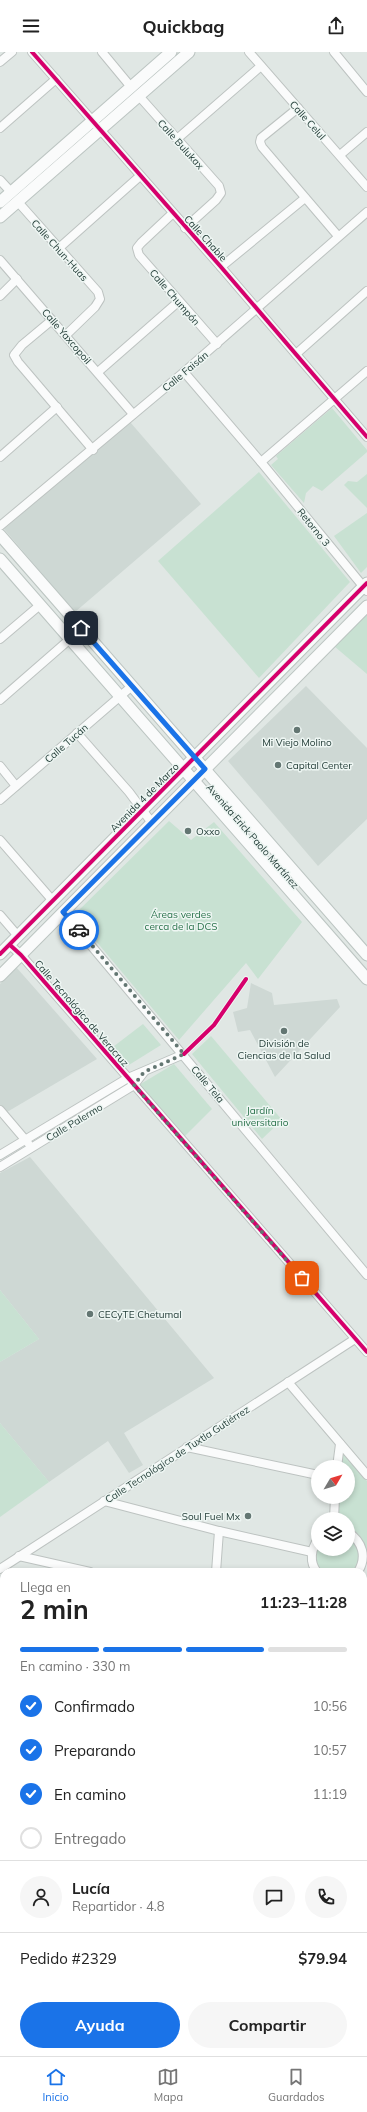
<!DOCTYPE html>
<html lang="es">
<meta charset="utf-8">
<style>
body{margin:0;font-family:Mulish,sans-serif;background:#f6f6f6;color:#222;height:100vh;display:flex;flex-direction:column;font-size:15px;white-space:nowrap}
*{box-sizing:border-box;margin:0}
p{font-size:13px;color:#767676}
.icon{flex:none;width:22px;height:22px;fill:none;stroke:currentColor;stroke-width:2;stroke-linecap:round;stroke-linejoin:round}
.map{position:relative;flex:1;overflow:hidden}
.sheet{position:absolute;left:0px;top:1516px;width:367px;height:488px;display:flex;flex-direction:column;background:#fff;border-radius:12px 12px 0 0;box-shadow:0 2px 6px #0003}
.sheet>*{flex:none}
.needle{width:26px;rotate:52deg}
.buttons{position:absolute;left:311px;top:1408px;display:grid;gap:8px}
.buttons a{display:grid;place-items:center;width:44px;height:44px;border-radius:50%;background:#fff;box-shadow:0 2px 6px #0003;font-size:20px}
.pin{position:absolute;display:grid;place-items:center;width:34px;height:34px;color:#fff;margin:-17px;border-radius:8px;box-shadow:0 2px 6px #0006}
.courier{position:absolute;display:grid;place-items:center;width:40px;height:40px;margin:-20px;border:3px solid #1a73e8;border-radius:50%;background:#fff;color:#222;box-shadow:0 1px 5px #0007}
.overview em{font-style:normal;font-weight:700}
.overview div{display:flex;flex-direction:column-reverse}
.overview{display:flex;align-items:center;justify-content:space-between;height:68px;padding:0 20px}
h1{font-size:26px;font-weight:700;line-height:30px}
.bar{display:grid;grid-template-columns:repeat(4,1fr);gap:6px 4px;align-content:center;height:48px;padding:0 20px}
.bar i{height:5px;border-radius:3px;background:#e0e0e0}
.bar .current{background:#1a73e8}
.bar p{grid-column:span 4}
.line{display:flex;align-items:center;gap:10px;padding:0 20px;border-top:1px solid #e0e0e0}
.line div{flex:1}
.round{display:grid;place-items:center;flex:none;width:42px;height:42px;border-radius:21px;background:#f6f6f6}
ol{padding:0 20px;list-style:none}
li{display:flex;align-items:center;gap:12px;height:44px}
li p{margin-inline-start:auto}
li .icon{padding:4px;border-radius:50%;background:#1a73e8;color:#fff;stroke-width:4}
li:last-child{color:#767676}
li i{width:22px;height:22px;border:2px solid #e0e0e0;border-radius:50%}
.action{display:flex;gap:8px;margin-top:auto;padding:8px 20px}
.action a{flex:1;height:46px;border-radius:24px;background:#1a73e8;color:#fff;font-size:16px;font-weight:700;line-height:46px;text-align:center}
.action a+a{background:#f6f6f6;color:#222}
header{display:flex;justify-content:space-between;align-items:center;height:52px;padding:0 20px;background:#fff;font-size:18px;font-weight:700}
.dock{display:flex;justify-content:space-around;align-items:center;height:56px;border-top:1px solid #e0e0e0;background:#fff;font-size:11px;color:#767676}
.dock a{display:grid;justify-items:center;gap:2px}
.dock .current{color:#1a73e8}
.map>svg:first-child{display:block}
.built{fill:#ced8d4}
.green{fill:#c8e1d2}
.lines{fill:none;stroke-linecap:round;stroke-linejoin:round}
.street-casing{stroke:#bdc3c1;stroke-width:10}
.secondary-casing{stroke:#bcc5c2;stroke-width:13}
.primary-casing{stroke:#bac3c1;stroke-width:14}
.street{stroke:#fafbfb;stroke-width:8}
.secondary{stroke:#fafbfb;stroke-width:11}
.primary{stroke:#cbd4d2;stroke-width:12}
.cycleway-casing{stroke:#eef6f3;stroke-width:6}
.cycleway{stroke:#d6006c;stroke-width:4}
.done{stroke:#637672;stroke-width:4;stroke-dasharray:0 7.2}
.route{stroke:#1a73e8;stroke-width:5}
.poi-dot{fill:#637672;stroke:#eef6f3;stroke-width:1.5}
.labels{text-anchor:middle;stroke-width:3;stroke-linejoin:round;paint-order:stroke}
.street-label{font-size:10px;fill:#1f3934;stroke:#eef6f3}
.poi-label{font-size:10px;fill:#1f3934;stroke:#eef6f3;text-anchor:start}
.park-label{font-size:10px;fill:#28714a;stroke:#eef6f3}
</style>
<header><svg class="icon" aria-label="menu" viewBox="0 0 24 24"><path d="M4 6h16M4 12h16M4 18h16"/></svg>Quickbag<svg class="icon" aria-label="share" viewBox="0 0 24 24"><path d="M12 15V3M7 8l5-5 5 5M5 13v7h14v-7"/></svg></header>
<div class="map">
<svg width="367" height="2004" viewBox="0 0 367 2004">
<rect width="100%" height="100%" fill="#e0e7e4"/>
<g class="built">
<path d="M130,370L201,452L75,560L4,477Z"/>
<path d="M306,634L367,696V767L318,814L228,709Z"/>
<path d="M16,915L97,1007L7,1060L0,1054V932Z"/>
<path d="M251,931L272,941L274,953L337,947L340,955L275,1025L250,978L238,980L233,960L247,956Z"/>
<path d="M30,1105L214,1326L124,1381L143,1413L129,1421L108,1389L49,1430L0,1371V1310L39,1287L0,1238V1121Z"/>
</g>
<g class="green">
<path d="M332,356L367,398V400L322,439L313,434L306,441L304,451L271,413L278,407L276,404Z"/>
<path d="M259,420L350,530L259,626L158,509Z"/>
<path d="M367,422V456L344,433L348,429L357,430Z"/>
<path d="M367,461V515L361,521L334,484Z"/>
<path d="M367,560V622L334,594Z"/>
<path d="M169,769L191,788L214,770L302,870L258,927L246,911L179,988L74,863Z"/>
<path d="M143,972L161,993L124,1016L109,998Z"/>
<path d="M211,984L282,1068L262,1087L192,1002Z"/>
<path d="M174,1012L212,1057L184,1085L139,1033Z"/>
<path d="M0,1238L39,1287L0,1310Z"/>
<path d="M0,1371L49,1430L0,1465Z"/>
<path d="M342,1399L367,1429V1498H365L359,1483L348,1472V1467H338L336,1445H348V1415H340Z"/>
<path d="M348,1484C359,1493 364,1509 352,1520H321L314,1508L318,1490V1497H348Z"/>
<path d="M367,1704V2004H354L351,2000H363V1706Z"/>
</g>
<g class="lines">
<defs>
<g id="street">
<path d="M32,0L221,215L367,385"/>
<path d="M102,0L131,35"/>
<path d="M249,0L367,135"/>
<path d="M334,0L367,40"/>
<path d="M0,10L12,0"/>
<path d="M139,44L219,134L221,141L216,148L185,176"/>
<path d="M298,56L261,86L260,90L262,95L338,184"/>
<path d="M0,76L56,27"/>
<path d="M177,87L261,14"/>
<path d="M340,103L367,80"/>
<path d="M0,128L11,140"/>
<path d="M18,150L98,240L100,247L95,255L66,283"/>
<path d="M173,161L141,191L137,196L139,203L217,292"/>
<path d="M59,196L140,124"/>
<path d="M0,208L133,362"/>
<path d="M221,215L305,146"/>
<path d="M0,244L17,227"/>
<path d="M52,268L22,293L14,303L18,310L93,398"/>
<path d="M296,302L367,239"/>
<path d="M98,320L178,250"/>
<path d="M184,320L261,410L367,539"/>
<path d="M0,405L57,355"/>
<path d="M261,410L367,319"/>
<path d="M0,474L184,320L367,160"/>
<path d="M0,587L40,553"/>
<path d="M0,648L70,587"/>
<path d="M77,681L129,740L152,771"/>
<path d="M0,714L16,734"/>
<path d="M0,748L132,634"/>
<path d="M0,788L53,849"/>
<path d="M63,860L367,1223"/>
<path d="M0,863L18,884"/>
<path d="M10,893L21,903L367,1300"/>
<path d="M0,1058L28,1091"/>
<path d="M0,1103L128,1026L184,1002"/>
<path d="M0,1115L134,1033L144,1020"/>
<path d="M288,1330L367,1423"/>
<path d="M187,1395L318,1423"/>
<path d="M337,1415L340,1392"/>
<path d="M104,1449L219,1479L312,1500"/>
<path d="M334,1467L335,1445"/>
<path d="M348,1480C363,1490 367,1505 358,1520"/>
<path d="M19,1504L90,1520"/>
<path d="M0,1517L355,1287"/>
<path d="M216,1520L219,1479"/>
<path d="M317,1520C309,1510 311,1497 318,1487"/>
<path d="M363,1576H367"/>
<path d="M0,1613L4,1611"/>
<path d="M363,1649L367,1650"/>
<path d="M0,1770L4,1776"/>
<path d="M36,2000L38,2004"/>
<path d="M128,2000L131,2004"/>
<path d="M77,2004L83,2000"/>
<path d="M252,2004L258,2000"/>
</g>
<g id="secondary">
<path d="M0,150L171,0"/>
<path d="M0,165L189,0"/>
<path d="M0,483L367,903"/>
<path d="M0,507L367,927"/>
<path d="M0,902L367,531"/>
<path d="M0,924L367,554"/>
<path d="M363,1680L367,1678"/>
<path d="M363,1693L367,1690"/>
<path d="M0,1932L4,1929"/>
<path d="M0,1943L4,1940"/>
</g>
<g id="primary">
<path d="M0,1621L4,1626"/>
<path d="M0,1654L4,1659"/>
<path d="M301,2000L305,2004"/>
<path d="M332,2000L335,2004"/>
</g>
</defs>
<use href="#street" class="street-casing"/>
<use href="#secondary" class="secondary-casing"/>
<use href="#primary" class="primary-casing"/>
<use href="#street" class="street"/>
<use href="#secondary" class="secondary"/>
<use href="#primary" class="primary"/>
<defs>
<g id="cycleway">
<path d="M32,0L221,215L367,385"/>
<path d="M10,893L21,903L367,1300"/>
<path d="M0,902L367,531"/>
<path d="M184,1002L214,973L246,927"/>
</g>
</defs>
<use href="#cycleway" class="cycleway-casing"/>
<use href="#cycleway" class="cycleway"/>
</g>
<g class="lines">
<path class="done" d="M79,878L184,1002L144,1020L134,1033L302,1226"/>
<path class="route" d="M79,878L63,860L205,717L81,576"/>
</g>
<g class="poi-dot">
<circle cx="297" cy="678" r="4"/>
<circle cx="278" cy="713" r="4"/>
<circle cx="188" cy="779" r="4"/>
<circle cx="284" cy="979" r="4"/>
<circle cx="90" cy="1262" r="4"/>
<circle cx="248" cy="1464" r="4"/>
</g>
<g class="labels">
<g class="street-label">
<text transform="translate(308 68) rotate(48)" y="4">Calle Celul</text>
<text transform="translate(181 92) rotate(48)" y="4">Calle Bulukax</text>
<text transform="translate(206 186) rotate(48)" y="4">Calle Chable</text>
<text transform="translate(60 198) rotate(48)" y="4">Calle Chun-Huas</text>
<text transform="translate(175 245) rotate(49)" y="4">Calle Chumpón</text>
<text transform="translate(67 284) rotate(49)" y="4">Calle Yaxcopoil</text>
<text transform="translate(185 319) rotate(-40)" y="4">Calle Faisán</text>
<text transform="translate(314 475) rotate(51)" y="4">Retorno 3</text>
<text transform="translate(66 691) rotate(-41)" y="4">Calle Tucán</text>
<text transform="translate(144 745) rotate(-45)" y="4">Avenida 4 de Marzo</text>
<text transform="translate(253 784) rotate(49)" y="4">Avenida Erick Paolo Martínez</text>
<text transform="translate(82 961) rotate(49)" y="4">Calle Tecnológico de Veracruz</text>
<text transform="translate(208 1032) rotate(50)" y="4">Calle Tela</text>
<text transform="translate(74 1070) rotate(-31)" y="4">Calle Palermo</text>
<text transform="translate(177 1402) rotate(-33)" y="4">Calle Tecnológico de Tuxtla Gutiérrez</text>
</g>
<g class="poi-label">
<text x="297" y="694" text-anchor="middle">Mi Viejo Molino</text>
<text x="286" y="717">Capital Center</text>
<text x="196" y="783">Oxxo</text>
<text x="284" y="995" text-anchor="middle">División de<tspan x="284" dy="12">Ciencias de la Salud</tspan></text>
<text x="98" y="1266">CECyTE Chetumal</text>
<text x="240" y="1468" text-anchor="end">Soul Fuel Mx</text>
</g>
<g class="park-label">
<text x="181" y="866">Áreas verdes<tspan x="181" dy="12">cerca de la DCS</tspan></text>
<text x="260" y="1062">Jardín<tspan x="260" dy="12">universitario</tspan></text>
</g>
</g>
</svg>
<div class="buttons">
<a><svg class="needle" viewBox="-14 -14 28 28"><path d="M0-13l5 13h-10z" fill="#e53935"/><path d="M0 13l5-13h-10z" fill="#767676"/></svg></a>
<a><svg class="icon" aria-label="layers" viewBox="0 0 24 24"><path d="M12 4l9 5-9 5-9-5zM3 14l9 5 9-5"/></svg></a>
</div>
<div class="pin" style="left:302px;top:1226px;background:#ea580c"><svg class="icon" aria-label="bag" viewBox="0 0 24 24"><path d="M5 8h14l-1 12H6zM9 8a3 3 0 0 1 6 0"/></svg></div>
<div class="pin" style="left:81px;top:576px;background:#1f2937"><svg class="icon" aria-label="home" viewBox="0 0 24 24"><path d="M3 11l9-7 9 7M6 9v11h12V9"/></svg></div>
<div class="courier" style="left:79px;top:878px"><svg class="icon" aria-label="car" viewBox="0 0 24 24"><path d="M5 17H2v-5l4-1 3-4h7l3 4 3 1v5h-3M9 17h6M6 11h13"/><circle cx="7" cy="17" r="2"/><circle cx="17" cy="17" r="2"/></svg></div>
<section class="sheet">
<div class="overview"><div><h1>2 min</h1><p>Llega en</p></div><em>11:23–11:28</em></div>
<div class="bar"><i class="current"></i><i class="current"></i><i class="current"></i><i></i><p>En camino · 330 m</p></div>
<ol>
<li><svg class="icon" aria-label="check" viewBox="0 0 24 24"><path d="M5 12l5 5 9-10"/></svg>Confirmado<p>10:56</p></li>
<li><svg class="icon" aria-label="check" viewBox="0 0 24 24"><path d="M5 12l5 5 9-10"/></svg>Preparando<p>10:57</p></li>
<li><svg class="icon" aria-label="check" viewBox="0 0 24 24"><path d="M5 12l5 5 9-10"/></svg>En camino<p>11:19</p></li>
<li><i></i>Entregado</li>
</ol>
<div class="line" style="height:72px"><a class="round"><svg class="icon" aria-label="person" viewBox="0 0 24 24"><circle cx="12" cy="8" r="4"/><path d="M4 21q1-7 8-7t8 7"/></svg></a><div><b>Lucía</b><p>Repartidor · 4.8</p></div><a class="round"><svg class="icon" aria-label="chat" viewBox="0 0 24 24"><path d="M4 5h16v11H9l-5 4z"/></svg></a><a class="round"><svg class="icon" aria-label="phone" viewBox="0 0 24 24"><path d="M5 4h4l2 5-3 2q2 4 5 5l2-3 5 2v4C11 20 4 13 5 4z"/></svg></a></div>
<div class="line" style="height:52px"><div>Pedido #2329</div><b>$79.94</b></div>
<div class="action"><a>Ayuda</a><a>Compartir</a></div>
</section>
</div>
<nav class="dock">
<a class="current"><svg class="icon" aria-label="home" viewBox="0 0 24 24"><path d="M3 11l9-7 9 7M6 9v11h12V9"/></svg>Inicio</a>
<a><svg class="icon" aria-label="map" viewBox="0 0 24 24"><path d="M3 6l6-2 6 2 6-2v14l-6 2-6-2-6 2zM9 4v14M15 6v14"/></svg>Mapa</a>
<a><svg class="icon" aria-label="saved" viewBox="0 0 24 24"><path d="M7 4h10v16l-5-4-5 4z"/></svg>Guardados</a>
</nav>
